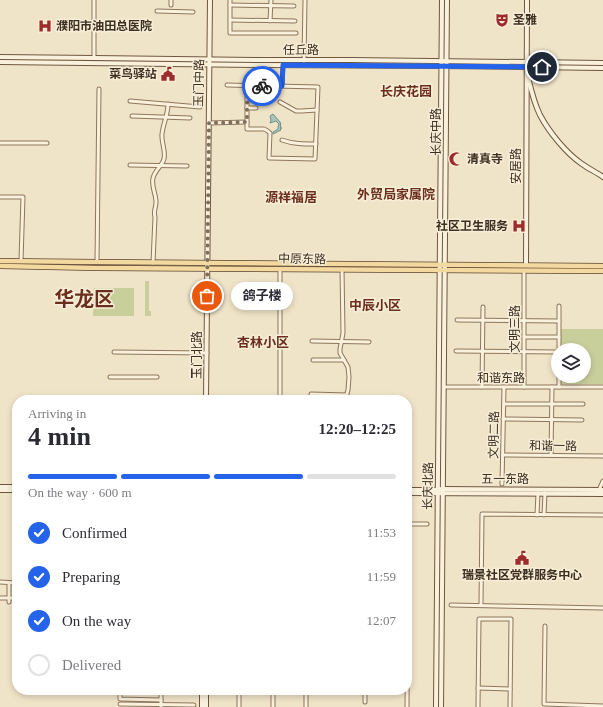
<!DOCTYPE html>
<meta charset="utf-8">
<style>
body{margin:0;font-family:"Times New Roman","Noto Sans SC",serif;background:#f2f2f3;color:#2b2b33;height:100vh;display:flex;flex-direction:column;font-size:15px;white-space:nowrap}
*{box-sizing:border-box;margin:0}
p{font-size:13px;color:#7c7c81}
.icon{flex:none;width:22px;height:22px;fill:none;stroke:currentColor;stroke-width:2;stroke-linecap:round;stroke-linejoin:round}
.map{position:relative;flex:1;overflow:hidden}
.side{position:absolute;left:12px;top:395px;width:400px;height:300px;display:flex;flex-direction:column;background:#fff;border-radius:16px;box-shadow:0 2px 6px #0003}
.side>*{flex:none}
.controls{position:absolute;left:551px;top:343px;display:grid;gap:8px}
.controls a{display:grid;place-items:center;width:40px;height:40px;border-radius:50%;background:#fff;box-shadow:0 2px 6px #0003;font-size:20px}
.pin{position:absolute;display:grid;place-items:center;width:34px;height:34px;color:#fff;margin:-17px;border:2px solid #fff;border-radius:50%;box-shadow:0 1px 4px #0007}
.courier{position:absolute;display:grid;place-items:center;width:40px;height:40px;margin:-20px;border:3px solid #2563eb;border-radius:50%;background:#fff;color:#222;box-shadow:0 1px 5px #0007}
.bubble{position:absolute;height:28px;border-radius:14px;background:#fff;box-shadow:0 2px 6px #0003;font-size:13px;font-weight:700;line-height:28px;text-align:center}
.overview em{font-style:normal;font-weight:700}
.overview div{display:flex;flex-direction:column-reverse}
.overview{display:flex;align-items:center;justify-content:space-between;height:68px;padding:0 16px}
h1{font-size:26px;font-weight:700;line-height:30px}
.bar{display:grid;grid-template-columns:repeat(4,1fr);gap:6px 4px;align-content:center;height:48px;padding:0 16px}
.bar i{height:5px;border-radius:3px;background:#e1e1e2}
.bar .current{background:#2563eb}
.bar p{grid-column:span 4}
ol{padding:0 16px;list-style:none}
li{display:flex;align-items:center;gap:12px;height:44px}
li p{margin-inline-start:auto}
li .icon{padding:4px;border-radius:50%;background:#2563eb;color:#fff;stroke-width:4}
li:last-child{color:#7c7c81}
li i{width:22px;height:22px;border:2px solid #e1e1e2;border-radius:50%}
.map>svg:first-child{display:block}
.green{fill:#c9cf9b}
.water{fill:#a9c4bc;stroke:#6f938a}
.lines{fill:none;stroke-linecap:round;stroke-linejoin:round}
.street-casing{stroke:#8d765c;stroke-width:5}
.secondary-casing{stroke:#6f573f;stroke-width:6}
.primary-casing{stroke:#5b4430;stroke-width:6}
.street{stroke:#faf1dc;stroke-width:3}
.secondary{stroke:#faf1dc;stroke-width:4}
.primary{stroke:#f3d9a0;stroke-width:4.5}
.done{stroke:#7c6e5b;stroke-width:4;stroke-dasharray:0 7.2}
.route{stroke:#2563eb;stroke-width:5}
.labels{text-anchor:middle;stroke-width:3;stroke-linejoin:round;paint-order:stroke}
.poi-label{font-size:12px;font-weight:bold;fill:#3d2e20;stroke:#f7eed8;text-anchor:start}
.street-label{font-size:12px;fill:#3d2e20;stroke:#f7eed8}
.neighbourhood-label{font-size:13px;font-weight:bold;fill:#6b2e1e;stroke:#f7eed8}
.town-label{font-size:20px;font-weight:bold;fill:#6b2e1e;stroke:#f7eed8}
</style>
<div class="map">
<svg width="603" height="707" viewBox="0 0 603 707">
<rect width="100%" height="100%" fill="#f0e4c8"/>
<g class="green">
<path d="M145,281H149V311H151V316H145Z"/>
<path d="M94,288H134V316H93Z"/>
<path d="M560,329H603V384H562L561,383V376H584V350H561Z"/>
</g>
<path class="water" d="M273,114L280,122L281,124L280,125L281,126L280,127L282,128L280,129L281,130L273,134V132L278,129V127L279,124L276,121L270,123L271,120L270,116Z"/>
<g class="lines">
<defs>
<g id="street">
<path d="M94,0V58"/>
<path d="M230,0V33H296"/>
<path d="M171,5V0"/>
<path d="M230,5L294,6"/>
<path d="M157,11L193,12"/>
<path d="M230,20L295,21"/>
<path d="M270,21L271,0"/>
<path d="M304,61L305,0"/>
<path d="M227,85L318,87L315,159L269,158L270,133C268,131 267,130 264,129H247V86"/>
<path d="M282,86L283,65"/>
<path d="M130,101L200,107"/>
<path d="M280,102L296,111H302L317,110"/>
<path d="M247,108H256"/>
<path d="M132,116L190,118"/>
<path d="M209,123L247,122"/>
<path d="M282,140C293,144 304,144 316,144"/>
<path d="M0,143H47"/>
<path d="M130,165L187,166"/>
<path d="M0,197H23L21,261"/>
<path d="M97,262L99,89"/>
<path d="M153,263L155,217C153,211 156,208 156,202C156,194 151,186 153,178C155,170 162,166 164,159C166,151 161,142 162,134C163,124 168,115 168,104"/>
<path d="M342,269L343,333L340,349V353L348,367L349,377L348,390L345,400"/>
<path d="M457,320L559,321"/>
<path d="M524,337H559"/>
<path d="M312,341L369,342"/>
<path d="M559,350V306"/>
<path d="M456,351L558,352"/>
<path d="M114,352L207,353"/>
<path d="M313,360H344"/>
<path d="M110,377H157"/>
<path d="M444,387H603"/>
<path d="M482,387L483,307"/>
<path d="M524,387V271"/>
<path d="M559,387V376"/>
<path d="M311,394L347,395"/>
<path d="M280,400V269"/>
<path d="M504,404H583"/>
<path d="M503,419L582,420"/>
<path d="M503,455L603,456"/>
<path d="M551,455L552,387"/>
<path d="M502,484L504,387"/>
<path d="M599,490L603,481"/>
<path d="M537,515L538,493"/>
<path d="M544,515L545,493"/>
<path d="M407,524H427"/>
<path d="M407,570L408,572L407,707"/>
<path d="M0,582L17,583"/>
<path d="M0,598H17"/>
<path d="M9,602V583"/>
<path d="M451,605L603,608"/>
<path d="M481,605L482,514L603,515"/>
<path d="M545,626L544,704L603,706"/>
<path d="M478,688L510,689"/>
<path d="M120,690V699L161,700"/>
<path d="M306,690V707"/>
<path d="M365,702V690"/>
<path d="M120,704L194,705"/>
<path d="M161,707V690"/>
<path d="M239,707V690"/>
<path d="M273,707V690"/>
<path d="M478,707L479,619H511L510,707"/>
</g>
<g id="secondary">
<path d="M0,57L94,58L259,60H351L603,63"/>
<path d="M0,62L260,65L441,66L603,68"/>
<path d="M528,77C531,90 534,103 540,115C549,132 566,153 582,164C589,169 596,172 603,177"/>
<path d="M526,265L527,0"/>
<path d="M206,400L210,0"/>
<path d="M0,487H17"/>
<path d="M0,490H17"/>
<path d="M407,490H434L443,489L603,490"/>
<path d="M407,493L603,494"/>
<path d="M202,707V690"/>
<path d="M206,707V690"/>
<path d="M436,707L442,0"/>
<path d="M441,707L447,0"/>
</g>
<g id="primary">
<path d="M0,261L97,262L603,266"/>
<path d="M0,266L97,268L603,271"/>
</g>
</defs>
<use href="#street" class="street-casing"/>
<use href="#secondary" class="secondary-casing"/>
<use href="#primary" class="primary-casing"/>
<use href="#street" class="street"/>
<use href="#secondary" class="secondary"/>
<use href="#primary" class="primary"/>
</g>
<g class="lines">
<path class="done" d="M207,296L209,123L247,122V86H262"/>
<path class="route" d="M262,86H282L283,65L542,67"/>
</g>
<defs>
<symbol id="theatre-bare" viewBox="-9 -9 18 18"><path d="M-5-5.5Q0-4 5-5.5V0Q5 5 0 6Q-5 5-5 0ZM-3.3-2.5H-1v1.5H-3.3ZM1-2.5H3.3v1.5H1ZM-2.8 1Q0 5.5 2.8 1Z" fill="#9e2a2b" stroke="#f7eed8" stroke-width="2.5" paint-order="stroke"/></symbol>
<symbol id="hospital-bare" viewBox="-9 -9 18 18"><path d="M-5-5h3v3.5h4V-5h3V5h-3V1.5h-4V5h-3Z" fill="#9e2a2b" stroke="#f7eed8" stroke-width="2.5" paint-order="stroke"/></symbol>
<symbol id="civic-bare" viewBox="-9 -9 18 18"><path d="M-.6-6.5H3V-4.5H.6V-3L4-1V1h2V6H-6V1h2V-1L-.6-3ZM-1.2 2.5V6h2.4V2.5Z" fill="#9e2a2b" stroke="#f7eed8" stroke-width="2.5" paint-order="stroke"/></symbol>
<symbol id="mosque-bare" viewBox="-9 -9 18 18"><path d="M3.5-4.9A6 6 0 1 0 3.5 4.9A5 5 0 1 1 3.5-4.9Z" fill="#9e2a2b" stroke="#f7eed8" stroke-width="2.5" paint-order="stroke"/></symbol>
</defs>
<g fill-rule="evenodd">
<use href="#theatre-bare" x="492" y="10" width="20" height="20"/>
<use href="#hospital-bare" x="35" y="16" width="20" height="20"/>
<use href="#civic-bare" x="158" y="64" width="20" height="20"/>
<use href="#mosque-bare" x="446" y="149" width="20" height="20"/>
<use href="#hospital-bare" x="509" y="216" width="20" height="20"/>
<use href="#civic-bare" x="512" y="548" width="20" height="20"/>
</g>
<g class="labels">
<g class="poi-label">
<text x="513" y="24">圣雅</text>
<text x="56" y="30">濮阳市油田总医院</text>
<text x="157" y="78" text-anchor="end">菜鸟驿站</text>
<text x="467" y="163">清真寺</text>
<text x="508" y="230" text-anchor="end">社区卫生服务</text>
<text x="522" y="579" text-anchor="middle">瑞景社区党群服务中心</text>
</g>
<g class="street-label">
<text x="301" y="54">任丘路</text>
<text transform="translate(199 83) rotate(-89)" y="4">玉门中路</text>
<text transform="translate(436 132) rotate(-90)" y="4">长庆中路</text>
<text transform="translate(516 166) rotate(-90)" y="4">安居路</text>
<text transform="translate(302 259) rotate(1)" y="4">中原东路</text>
<text transform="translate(515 329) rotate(-90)" y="4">文明三路</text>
<text transform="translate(197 355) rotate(-90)" y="4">玉门北路</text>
<text x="501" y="382">和谐东路</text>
<text transform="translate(494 435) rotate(-89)" y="4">文明二路</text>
<text transform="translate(553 446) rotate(1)" y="4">和谐一路</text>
<text x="505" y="483">五一东路</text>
<text transform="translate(428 486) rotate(-89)" y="4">长庆北路</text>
</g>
<g class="neighbourhood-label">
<text x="406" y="96">长庆花园</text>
<text x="396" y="199">外贸局家属院</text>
<text x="291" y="202">源祥福居</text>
<text x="375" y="310">中辰小区</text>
<text x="263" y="347">杏林小区</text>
</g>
<g class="town-label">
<text x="84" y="306">华龙区</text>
</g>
</g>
</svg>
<div class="controls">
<a><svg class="icon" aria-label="layers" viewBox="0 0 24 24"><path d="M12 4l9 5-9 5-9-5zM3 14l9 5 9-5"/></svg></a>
</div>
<div class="pin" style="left:207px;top:296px;background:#ea580c"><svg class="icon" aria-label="bag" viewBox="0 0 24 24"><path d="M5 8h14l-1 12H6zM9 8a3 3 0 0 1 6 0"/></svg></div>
<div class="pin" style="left:542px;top:67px;background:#1f2937"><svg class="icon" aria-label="home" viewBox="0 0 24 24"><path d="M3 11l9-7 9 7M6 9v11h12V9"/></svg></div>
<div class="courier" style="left:262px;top:86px"><svg class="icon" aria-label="bike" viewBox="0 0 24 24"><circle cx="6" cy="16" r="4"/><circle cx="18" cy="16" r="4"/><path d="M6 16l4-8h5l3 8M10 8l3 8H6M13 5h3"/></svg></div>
<div class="bubble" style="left:231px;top:282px;width:62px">鸽子楼</div>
<section class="side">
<div class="overview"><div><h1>4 min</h1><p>Arriving in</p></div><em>12:20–12:25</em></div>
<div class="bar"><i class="current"></i><i class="current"></i><i class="current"></i><i></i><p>On the way · 600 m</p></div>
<ol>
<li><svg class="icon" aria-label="check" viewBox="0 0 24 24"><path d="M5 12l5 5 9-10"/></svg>Confirmed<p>11:53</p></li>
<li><svg class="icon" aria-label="check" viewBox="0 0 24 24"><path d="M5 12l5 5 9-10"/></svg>Preparing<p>11:59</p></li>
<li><svg class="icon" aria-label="check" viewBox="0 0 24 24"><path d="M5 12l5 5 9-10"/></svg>On the way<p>12:07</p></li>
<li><i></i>Delivered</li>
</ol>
</section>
</div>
